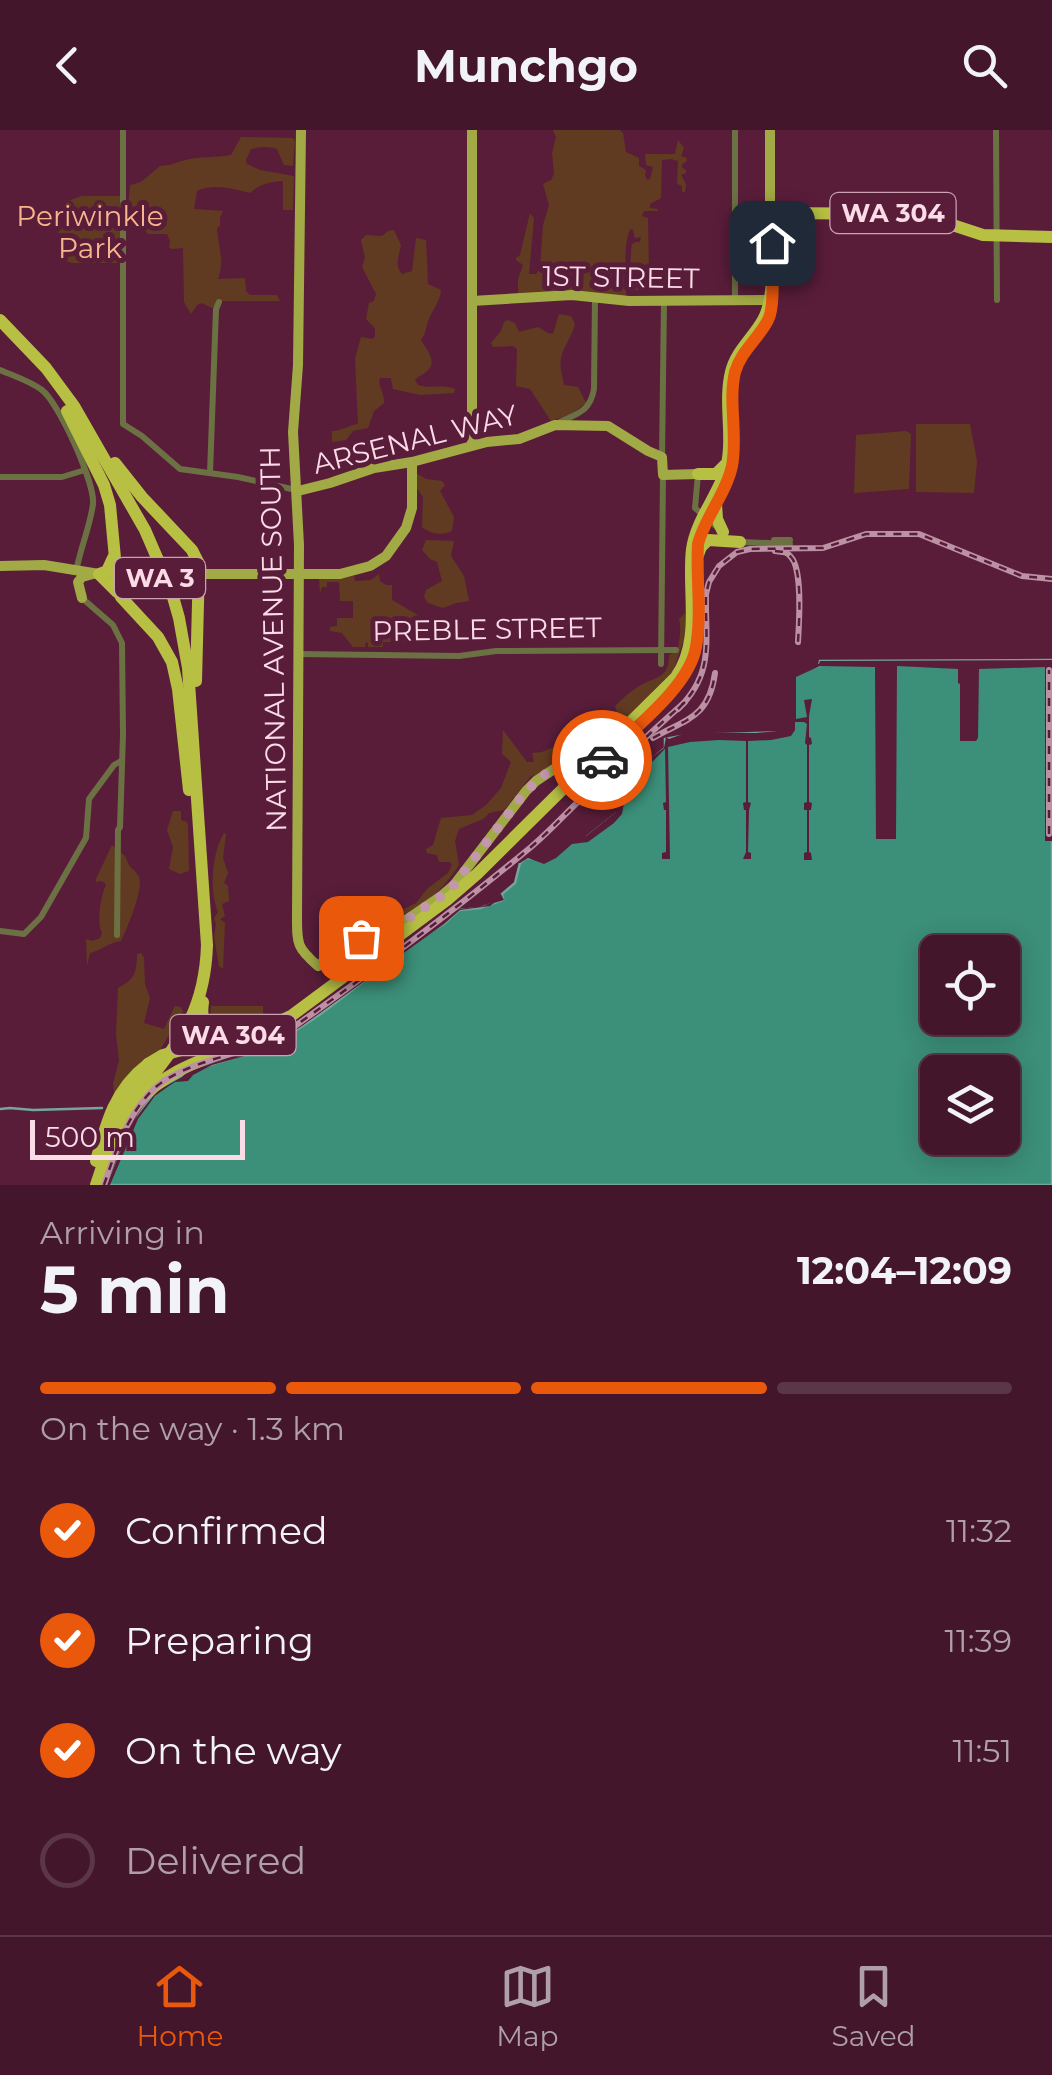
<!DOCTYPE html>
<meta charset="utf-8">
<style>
body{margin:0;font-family:Montserrat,sans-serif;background:#4d2338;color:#f1f3f6;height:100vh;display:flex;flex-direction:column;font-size:38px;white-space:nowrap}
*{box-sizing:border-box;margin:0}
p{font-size:32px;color:#af9fa9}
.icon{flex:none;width:55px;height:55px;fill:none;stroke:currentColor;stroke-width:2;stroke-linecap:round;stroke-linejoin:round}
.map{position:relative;height:1055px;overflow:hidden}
.sheet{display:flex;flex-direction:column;background:#43162c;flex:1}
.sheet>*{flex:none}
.tools{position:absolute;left:920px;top:805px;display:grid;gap:20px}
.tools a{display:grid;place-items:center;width:100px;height:100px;border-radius:15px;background:#43162c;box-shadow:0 5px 25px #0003,0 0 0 2px #5b3548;font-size:50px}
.scale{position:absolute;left:30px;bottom:25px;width:215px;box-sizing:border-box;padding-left:10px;border:5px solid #fadbe6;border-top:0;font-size:28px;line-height:35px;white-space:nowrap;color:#fadbe6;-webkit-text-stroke:8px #591d3a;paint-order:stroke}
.pin{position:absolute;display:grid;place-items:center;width:85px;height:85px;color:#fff;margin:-42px;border-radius:20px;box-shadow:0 5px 15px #0006}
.courier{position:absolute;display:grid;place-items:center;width:100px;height:100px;margin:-50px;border:8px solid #ea580c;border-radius:50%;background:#fff;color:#222;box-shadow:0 2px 12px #0007}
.summary em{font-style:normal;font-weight:700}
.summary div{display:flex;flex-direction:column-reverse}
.summary{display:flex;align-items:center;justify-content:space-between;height:170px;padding:0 40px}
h1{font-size:65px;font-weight:700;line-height:75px}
.bar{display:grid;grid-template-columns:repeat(4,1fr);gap:15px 10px;align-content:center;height:120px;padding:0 40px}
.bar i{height:12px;border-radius:8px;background:#5b3548}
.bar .on{background:#ea580c}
.bar p{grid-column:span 4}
ol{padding:0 40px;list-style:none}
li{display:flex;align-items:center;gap:30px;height:110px}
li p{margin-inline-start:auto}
li .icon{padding:10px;border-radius:50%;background:#ea580c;color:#fff;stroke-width:4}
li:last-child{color:#af9fa9}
li i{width:55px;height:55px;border:5px solid #5b3548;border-radius:50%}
header{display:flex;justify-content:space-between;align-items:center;height:130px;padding:0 40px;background:#43162c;font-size:45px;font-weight:700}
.tab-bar{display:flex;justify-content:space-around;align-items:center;height:140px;border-top:2px solid #5b3548;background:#43162c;font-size:28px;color:#af9fa9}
.tab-bar a{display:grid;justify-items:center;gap:5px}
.tab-bar .on{color:#ea580c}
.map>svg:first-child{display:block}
.green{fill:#613b21}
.water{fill:#3c8f79;stroke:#75a69a;stroke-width:2.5;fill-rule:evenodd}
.pier{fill:#591d3a}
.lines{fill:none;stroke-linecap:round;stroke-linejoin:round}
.stream{stroke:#75a69a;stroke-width:2.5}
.minor{stroke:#6c7143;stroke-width:6}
.major{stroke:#a2aa45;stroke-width:10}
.highway{stroke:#b7c043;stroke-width:12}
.rail-casing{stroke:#bb91a3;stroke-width:6}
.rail{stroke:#591d3a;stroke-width:2.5;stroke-dasharray:8;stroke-linecap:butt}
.major-bridge{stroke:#a2aa45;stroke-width:10}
.highway-bridge{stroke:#b7c043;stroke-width:12}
.done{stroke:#c298aa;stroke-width:10;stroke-dasharray:0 18}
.route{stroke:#ea580c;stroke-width:12}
.labels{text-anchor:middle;stroke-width:10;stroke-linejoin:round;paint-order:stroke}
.shield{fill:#591d3a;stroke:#caa2b2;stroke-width:2.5}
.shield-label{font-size:25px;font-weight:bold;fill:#fadbe6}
.park-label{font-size:28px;fill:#f7b68c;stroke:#591d3a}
.street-label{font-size:28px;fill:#fadbe6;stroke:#591d3a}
</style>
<header><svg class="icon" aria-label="back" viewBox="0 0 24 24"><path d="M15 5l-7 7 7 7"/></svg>Munchgo<svg class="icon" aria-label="search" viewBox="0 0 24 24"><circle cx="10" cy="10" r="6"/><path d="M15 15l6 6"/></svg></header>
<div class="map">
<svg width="1052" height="1055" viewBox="0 0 1052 1055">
<rect width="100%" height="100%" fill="#591d3a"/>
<g class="green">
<path d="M553,0H619L623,3L626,22L639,28V36L646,40L645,45L647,50L650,49L653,37L646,35L645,24H675L678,10L684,18L681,26L687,28L686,32L682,34V38L686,40V43L681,45L686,54L685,62H682V56L677,54L678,31L671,29L662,30L661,68L650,74V78L658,79V81H644L642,86L648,88L649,140L642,144V160H634L635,144L630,142C630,132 631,122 632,113L634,114L635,112H640L641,107L635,108L633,100L630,99C622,121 627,141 626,164L624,169L518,164V149L523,135L516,130V128L520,125L530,83L534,88L529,144H536L540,138L543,95L549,75L543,54L551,50L554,44L552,23L556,7Z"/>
<path d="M241,7L293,8L295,11L293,36L284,35L277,19C268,16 260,17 251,19L246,30L247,34L260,40L294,46L293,80H283V51C270,52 259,54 250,63C234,59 212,53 197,61L194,79L223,81L220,87V96L217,98C218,116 225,130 218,149L245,148L246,161L250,165H277L280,171H220L212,178L202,173L197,175L191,184L184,172L183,118L172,119L169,117L170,111L167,104H148L142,97L131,94L128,78L130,55L141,52L160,36C171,36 176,32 186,30C200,26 216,28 231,25Z"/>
<path d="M82,66H121L122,133H73L58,130V105L67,71Z"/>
<path d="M394,100L401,115C399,126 394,135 402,144L412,141L416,108L426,110L428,154L441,160C440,172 433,178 429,189C425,198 427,202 421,210C426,219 439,233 426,242C423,245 418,246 415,250L418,255C430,259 443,254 455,259L454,263L420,265L393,259L391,248H380C377,255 385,263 384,273L374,281L368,298L353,301L346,310L332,312V301C342,301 349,295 358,294L355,229L361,207L372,209L375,207V198L366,189L369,173L374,171L376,164L362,137L365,128L361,110L366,105L382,106L388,101Z"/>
<path d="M559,184L571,186L575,194C572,206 563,218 561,228C559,235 563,248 564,255L578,257L586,273L571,284L551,291L530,259L516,256L517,219L513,216L493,217L491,213L501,201L504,192L508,190L515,193L519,202L538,197L548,203L553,204Z"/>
<path d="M916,294H970L977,331L974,363L916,362Z"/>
<path d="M906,301L911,304L909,359L854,363L856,305Z"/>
<path d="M416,343L426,349L442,351L445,355L440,361L454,387L452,401C441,406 431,404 422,397L423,367L416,357Z"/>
<path d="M426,410L454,411L451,426L464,446L469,471L456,473L443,478L428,473L424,467L426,460L442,451L437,432L430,429L422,420Z"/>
<path d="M379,444L380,451L386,455H392V470L418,485V512H383V517H368V513L366,512L365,517H353L342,503L330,501V497L337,496V488H353V471H340L339,452H327V457H322L320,463L319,449L354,446L355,451L371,450Z"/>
<path d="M685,483V507L673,541L595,620L582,627L573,626L536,645L531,646L504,680L489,683L483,689L459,699L455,711L459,735C444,760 402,800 371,795L363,768L367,773L370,785L390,786L416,773L427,759L448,743L452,735L450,732H439L437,725L427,723L426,719L433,715L441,688L472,685L486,675L501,658L511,632L502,624L503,600L527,632H534L532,623L542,622L565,612L576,613L593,610L618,586L615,576C623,568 633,559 643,554C659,546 669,547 669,525L678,520C679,509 682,500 679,489Z"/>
<path d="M173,681H181V690L187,692L188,696L189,741L180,744L169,739L173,717L167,700Z"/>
<path d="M224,703L226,704L223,728L228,743L224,753L228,756L229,771L222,774L225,786L220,789L225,793L223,839L219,836L214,806L216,794L214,788L218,782C209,759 212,723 224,703Z"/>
<path d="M112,715L126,727C129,740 134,737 139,747C144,759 127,798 121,811C109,812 102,820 90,823L87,836L86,809L92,811L100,808L102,803C96,790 101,767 106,754L101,751L96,752V749Z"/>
<path d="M141,823L144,828L145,854L150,868L144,893L164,899L175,876L181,877L183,881L160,920L114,963L113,953L119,931L116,904L118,858C134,850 137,843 137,824Z"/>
<path d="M211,876H263V891C241,897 233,904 210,894Z"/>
</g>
<path class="water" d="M1052,530V1055H108C122,1022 131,985 159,961C191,933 236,932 273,913C335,882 384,828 444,794L459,780L480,778L503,770L502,764L515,753L520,733L526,728L537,729L562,716L584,709L618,682L625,651L665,618V609L686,605L790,602L794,543L819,536L820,531ZM938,822H1002V888H938ZM938,942H1002V1008H938Z"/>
<g class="pier">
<path d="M1052,530V711H1045V537L979,539L978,608L976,611H960V554L958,553V539L897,536L896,709H876L875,537L820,536L796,547V589L807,587L804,570L812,569L809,586V607L811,608L812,614L809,615V672L812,673L811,680H809V722L811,723L812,730H804V723L807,722V680H804V673L807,672V615L805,613L807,594L804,592H795V600L791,606L771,610L748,611V672L751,673L749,680L748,722L751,723V729H743L746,722V680H744L743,673L746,672V611L719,610L690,612L668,617L670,729H662V723L666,722V680H664L663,673L666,672L665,619L641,643L635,644L627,656L622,684L614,693L588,712L572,714L556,728L544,734L528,728L520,733H517L527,725L538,726L549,721L570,705L586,706L616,682L621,655L628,645L664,618L666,607L669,609L688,602L756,603L788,600L792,542L802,533L819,534L820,531Z"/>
<path d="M501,764L504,770L494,773L490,776L460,780L444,794L302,896L259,922L212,935L193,945L188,951L175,952L166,958L155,966L138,989L110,1055H107L131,994L157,961L182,947L187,942L259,917L287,903L454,781L459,779L483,776L501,768Z"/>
</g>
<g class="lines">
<path class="stream" d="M0,979L10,978L33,980L102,978"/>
<g class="minor">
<path d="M123,0V294L142,306L180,339L238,347L296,360"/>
<path d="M996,0L997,170"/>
<path d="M735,169V0"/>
<path d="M0,240C14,246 30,251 42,260C59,273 95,353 93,374C90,397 80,419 76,442"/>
<path d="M560,292C579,283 590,281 594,259L595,168"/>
<path d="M662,327L664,171"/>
<path d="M210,343L216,179L219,172"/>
<path d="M698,344L695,378L718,398"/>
<path d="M0,347H62L85,340"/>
<path d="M774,410H790"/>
<path d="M741,412L790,414"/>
<path d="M82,468L113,495L122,513L123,605L120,697L118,700L117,805"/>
<path d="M298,524L459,526L496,521L676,520"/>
<path d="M661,534L663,345"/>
<path d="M0,801L24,804L41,787L86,708L89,669L114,635L121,631"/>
</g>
<g class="major">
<path d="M301,0L298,235L293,302L299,415L297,788C297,814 297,818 318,836L334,823L353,812L396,797L440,767L454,755L526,661L536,651L569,629L577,631L590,642"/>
<path d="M770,83V0"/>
<path d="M472,171L572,165L629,171L769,170"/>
<path d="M472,315V0"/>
<path d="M298,361L330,353L374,338L412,332L487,312L519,309L555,295L608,296L648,321L662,327L663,345L698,344"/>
<path d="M0,436L44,435L99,444H147"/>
<path d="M177,444H340L370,436L386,426L406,398L412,378V332"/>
<path d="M82,468L78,452L82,447L93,444"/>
</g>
<g class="highway">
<path d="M0,190L46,238L74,276L145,400L171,460L179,488L188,538L207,815C205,877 183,909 145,955"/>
<path d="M67,281L104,355L110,375L118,460L121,467L158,507L172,532L178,559L189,660"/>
<path d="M115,333L142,367L192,420L199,434L196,551"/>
<path d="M698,344H716L725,335"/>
<path d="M716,374L717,389L723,402"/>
<path d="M698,425L701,417L708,410L740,412"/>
<path d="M113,428L107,441L99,444L117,462"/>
<path d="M203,872C200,892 206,904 227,905"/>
<path d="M189,918L254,903L291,886L447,770L477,744L676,547C702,510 687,462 692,419C696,391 716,368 725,342C735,310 723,274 731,242C736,221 753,208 763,190C778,163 770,113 770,83L919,84L983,105L1052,107"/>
<path d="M114,994L127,970L147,944"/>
<path d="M106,1023C119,1009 123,990 135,976C165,938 209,928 252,911"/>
<path d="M96,1031C106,993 115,959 148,934"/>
<path d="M96,1055L108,1019"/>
</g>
<defs>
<g id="rail">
<path d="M775,421C783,422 786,421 791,427C803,440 799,494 798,512"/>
<path d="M678,579C715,543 705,511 706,464L709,452L719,436L737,422L750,419L823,418L866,404H919L1022,446L1052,449"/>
<path d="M653,608C686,589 709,588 715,543"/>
<path d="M1049,704V540"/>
<path d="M104,1055C116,1020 128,981 157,956C193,927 254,925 295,896C376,839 455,780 531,717C550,701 567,682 585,665C618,633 651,602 685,572"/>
</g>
</defs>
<use href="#rail" class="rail-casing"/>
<use href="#rail" class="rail"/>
<path class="major-bridge" d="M147,444H177"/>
<path class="highway-bridge" d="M148,934L163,925L189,918"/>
</g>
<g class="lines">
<path class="done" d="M361,808L396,797L440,767L454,755L526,661L549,641L573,629L590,642L602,630"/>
<path class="route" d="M602,630C631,600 689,558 696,517C702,483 696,448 698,414C705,387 726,364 732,336C738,305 728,272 735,242C741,221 759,208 768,190C776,175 771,133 772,113"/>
</g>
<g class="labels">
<g class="shield">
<rect x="830.5" y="63" width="125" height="40" rx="8"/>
<rect x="115" y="428" width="90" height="40" rx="8"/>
<rect x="170.5" y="885" width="125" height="40" rx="8"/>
</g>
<g class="shield-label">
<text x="893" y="92">WA 304</text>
<text x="160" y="457">WA 3</text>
<text x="233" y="914">WA 304</text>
</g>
<g class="park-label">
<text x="90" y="96">Periwinkle<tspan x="90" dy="32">Park</tspan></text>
</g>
<g class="street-label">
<text transform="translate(621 147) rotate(1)" y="10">1ST STREET</text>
<text transform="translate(415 309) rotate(-14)" y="10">ARSENAL WAY</text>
<text transform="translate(487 499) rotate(-1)" y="10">PREBLE STREET</text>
<text transform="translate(273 509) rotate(-91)" y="10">NATIONAL AVENUE SOUTH</text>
</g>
</g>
</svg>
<div class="tools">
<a><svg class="icon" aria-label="locate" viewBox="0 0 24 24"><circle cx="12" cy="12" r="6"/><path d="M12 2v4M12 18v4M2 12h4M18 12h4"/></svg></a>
<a><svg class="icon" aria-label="layers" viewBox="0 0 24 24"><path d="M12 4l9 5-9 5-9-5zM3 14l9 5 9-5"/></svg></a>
</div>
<div class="scale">500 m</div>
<div class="pin" style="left:361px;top:808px;background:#ea580c"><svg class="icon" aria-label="bag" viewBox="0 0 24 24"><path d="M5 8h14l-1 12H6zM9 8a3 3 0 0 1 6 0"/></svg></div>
<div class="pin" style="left:772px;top:113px;background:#1f2937"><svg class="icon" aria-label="home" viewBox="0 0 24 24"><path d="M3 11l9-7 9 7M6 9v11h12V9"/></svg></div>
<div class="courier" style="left:602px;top:630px"><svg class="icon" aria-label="car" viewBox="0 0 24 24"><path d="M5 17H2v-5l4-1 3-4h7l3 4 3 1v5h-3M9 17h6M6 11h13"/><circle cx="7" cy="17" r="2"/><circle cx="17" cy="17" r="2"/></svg></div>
</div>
<section class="sheet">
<div class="summary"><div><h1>5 min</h1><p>Arriving in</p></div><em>12:04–12:09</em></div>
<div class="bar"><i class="on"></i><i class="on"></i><i class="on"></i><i></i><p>On the way · 1.3 km</p></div>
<ol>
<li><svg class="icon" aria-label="check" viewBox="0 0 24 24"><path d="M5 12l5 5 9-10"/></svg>Confirmed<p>11:32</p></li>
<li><svg class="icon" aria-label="check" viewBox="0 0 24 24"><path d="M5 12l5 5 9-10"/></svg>Preparing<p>11:39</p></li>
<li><svg class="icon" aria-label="check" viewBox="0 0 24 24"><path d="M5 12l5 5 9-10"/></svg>On the way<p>11:51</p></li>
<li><i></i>Delivered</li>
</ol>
</section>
<nav class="tab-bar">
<a class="on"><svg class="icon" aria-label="home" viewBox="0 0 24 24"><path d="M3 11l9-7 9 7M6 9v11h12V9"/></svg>Home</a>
<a><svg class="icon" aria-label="map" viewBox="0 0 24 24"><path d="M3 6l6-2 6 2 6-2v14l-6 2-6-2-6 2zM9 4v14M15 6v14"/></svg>Map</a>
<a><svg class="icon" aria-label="saved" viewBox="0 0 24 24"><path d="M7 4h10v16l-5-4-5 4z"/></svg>Saved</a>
</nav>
